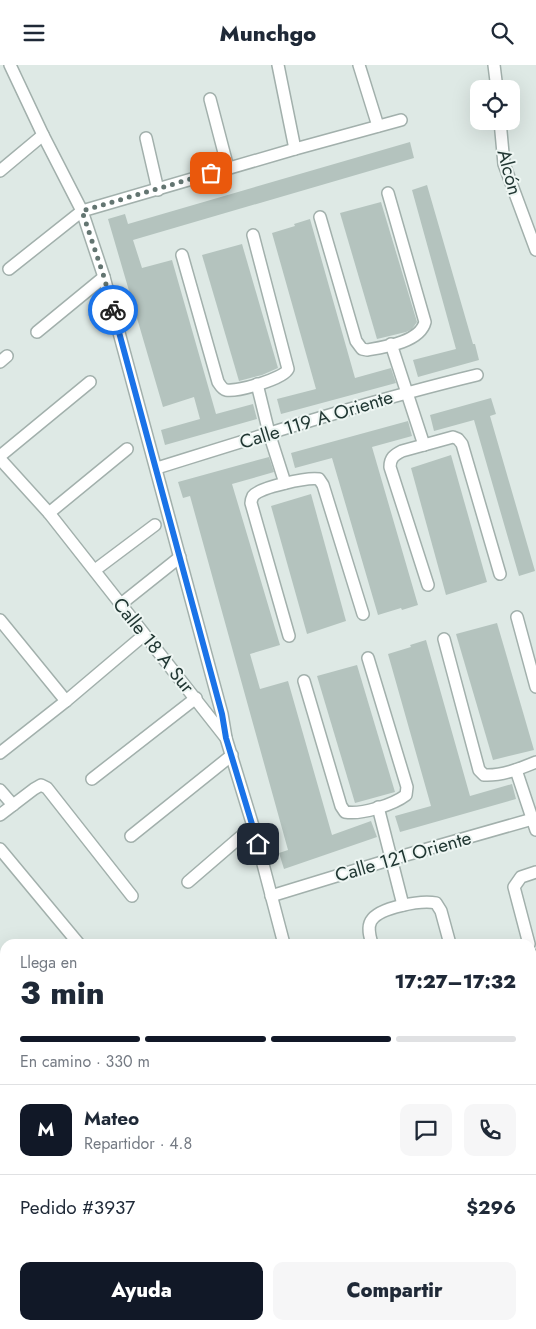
<!DOCTYPE html>
<html lang="es">
<meta charset="utf-8">
<style>
body{margin:0;font-family:Jost,sans-serif;background:#f6f6f7;color:#1f2937;height:100vh;display:flex;flex-direction:column;font-size:19px;white-space:nowrap}
*{box-sizing:border-box;margin:0}
p{font-size:16px;color:#747a83}
.icon{flex:none;width:28px;height:28px;fill:none;stroke:currentColor;stroke-width:2;stroke-linecap:round;stroke-linejoin:round}
.map{position:relative;flex:1;overflow:hidden}
.panel{position:absolute;left:0px;top:874px;width:536px;height:391px;display:flex;flex-direction:column;background:#fff;border-radius:15px 15px 0 0;box-shadow:0 5px 20px #0002}
.panel>*{flex:none}
.buttons{position:absolute;left:470px;top:15px;display:grid;gap:10px}
.buttons a{display:grid;place-items:center;width:50px;height:50px;border-radius:10px;background:#fff;box-shadow:0 5px 20px #0002;font-size:25px}
.pin{position:absolute;display:grid;place-items:center;width:42px;height:42px;color:#fff;margin:-21px;border-radius:10px;box-shadow:0 2px 8px #0006}
.courier{position:absolute;display:grid;place-items:center;width:50px;height:50px;margin:-25px;border:4px solid #1a73e8;border-radius:50%;background:#fff;color:#222;box-shadow:0 1px 6px #0007}
.headline em{font-style:normal;font-weight:800}
.headline div{display:flex;flex-direction:column-reverse}
.headline{display:flex;align-items:center;justify-content:space-between;height:85px;padding:0 20px}
h1{font-size:32px;font-weight:800;line-height:38px}
.bar{display:grid;grid-template-columns:repeat(4,1fr);gap:8px 5px;align-content:center;height:60px;padding:0 20px}
.bar i{height:6px;border-radius:4px;background:#e0e1e3}
.bar .active{background:#111827}
.bar p{grid-column:span 4}
.line{display:flex;align-items:center;gap:12px;padding:0 20px;border-top:1px solid #e0e1e3}
.line div{flex:1}
.round{display:grid;place-items:center;flex:none;width:52px;height:52px;border-radius:10px;background:#f6f6f7}
.cta{display:flex;gap:10px;margin-top:auto;padding:10px 20px}
.cta a{flex:1;height:58px;border-radius:10px;background:#111827;color:#fff;font-size:20px;font-weight:800;line-height:58px;text-align:center}
.cta a+a{background:#f6f6f7;color:#1f2937}
header{display:flex;justify-content:space-between;align-items:center;height:65px;padding:0 20px;background:#fff;font-size:22px;font-weight:800}
.map>svg:first-child{display:block}
.building{fill:#b4c3be}
.lines{fill:none;stroke-linecap:round;stroke-linejoin:round}
.minor-casing{stroke:#a2b0ac;stroke-width:14}
.minor{stroke:#fff;stroke-width:11}
.done{stroke:#637571;stroke-width:5;stroke-dasharray:0 9}
.route{stroke:#1a73e8;stroke-width:6}
.labels{text-anchor:middle;stroke-width:4;stroke-linejoin:round;paint-order:stroke}
.street-label{font-size:19px;fill:#213733;stroke:#eef6f3}
</style>
<header><svg class="icon" aria-label="menu" viewBox="0 0 24 24"><path d="M4 6h16M4 12h16M4 18h16"/></svg>Munchgo<svg class="icon" aria-label="search" viewBox="0 0 24 24"><circle cx="10" cy="10" r="6"/><path d="M15 15l6 6"/></svg></header>
<div class="map">
<svg width="536" height="1264" viewBox="0 0 536 1264">
<rect width="100%" height="100%" fill="#dee9e5"/>
<g class="building">
<path d="M410,77L414,93L133,175L142,203L172,195L216,349L253,339L257,354L165,380L161,365L200,354L194,332L163,342L108,154L125,149L128,159Z"/>
<path d="M427,120L473,279H475L479,295L418,312L413,295L456,284L412,125Z"/>
<path d="M381,137L417,257L412,264L406,267L377,274L340,148Z"/>
<path d="M310,154L355,313L391,303L396,318L281,349L277,334L316,324L272,168L295,161L294,159Z"/>
<path d="M242,179L278,303L262,310L239,316L202,190Z"/>
<path d="M491,333L496,349L490,351L535,506L519,511L474,355L434,366L430,350Z"/>
<path d="M408,356L412,371L372,382L418,540L402,545L401,543L378,550L332,393L295,403L291,388Z"/>
<path d="M451,390L487,517L446,530L411,403Z"/>
<path d="M269,392L274,407L232,419L280,580L250,589L260,624L288,616L332,770L371,756L377,772L284,804L279,788L288,785L190,431L183,433L178,417Z"/>
<path d="M311,429L346,556L307,569L271,441Z"/>
<path d="M497,558L534,685L493,695L456,569Z"/>
<path d="M426,575L470,731L512,719L516,734L400,767L395,751L431,741L388,589L411,582L410,580Z"/>
<path d="M357,600L395,727L355,738L317,611Z"/>
</g>
<g class="lines">
<defs>
<g id="minor">
<path d="M10,0L43,70L82,146L104,212L222,649L226,673"/>
<path d="M278,0L295,84"/>
<path d="M359,0L378,61"/>
<path d="M494,0L497,24"/>
<path d="M210,34L228,103"/>
<path d="M500,56L504,99L536,185"/>
<path d="M146,73L158,125"/>
<path d="M0,106L43,70"/>
<path d="M320,152L356,276L362,284L367,285C385,282 420,277 425,257L388,128"/>
<path d="M182,190L218,317C220,320 222,324 226,325C237,327 284,314 288,304L253,170"/>
<path d="M9,204L82,146L295,84L401,55"/>
<path d="M37,267L104,212"/>
<path d="M391,279L424,380"/>
<path d="M0,297L7,291"/>
<path d="M257,319L269,368L285,418"/>
<path d="M0,391L90,317"/>
<path d="M0,394L49,448L226,673L253,761L284,879"/>
<path d="M157,403C263,370 369,336 477,310"/>
<path d="M49,448L127,384"/>
<path d="M95,505L155,460"/>
<path d="M428,520L390,402C390,393 394,390 402,386L453,372L458,374L462,379L500,509"/>
<path d="M121,539L180,492"/>
<path d="M517,552L536,622"/>
<path d="M0,555L66,636"/>
<path d="M289,571L251,438C251,435 252,433 253,431C260,422 308,412 319,414L323,420L363,549"/>
<path d="M444,574L479,705L484,710C502,711 519,704 536,697"/>
<path d="M304,616L341,741L345,747C361,750 393,740 406,730L407,722L368,593"/>
<path d="M0,688L66,636L144,570"/>
<path d="M516,705L536,765"/>
<path d="M92,714L196,633"/>
<path d="M0,725L13,740"/>
<path d="M378,742L403,840"/>
<path d="M0,750L34,724L41,720L47,723L132,831"/>
<path d="M131,771L232,690"/>
<path d="M0,784L79,879"/>
<path d="M188,817L253,761"/>
<path d="M271,831L392,794L536,753"/>
<path d="M372,879C370,872 367,863 371,856C379,842 422,835 436,838L441,846L450,879"/>
<path d="M529,879L514,822L521,812L536,807"/>
<path d="M531,889L536,907"/>
<path d="M0,922L5,928"/>
<path d="M531,1028L536,1027"/>
<path d="M0,1057L5,1063"/>
<path d="M0,1170L5,1175"/>
<path d="M531,1211L536,1209"/>
<path d="M166,1260L169,1264"/>
<path d="M281,1260L284,1264"/>
<path d="M396,1260L397,1264"/>
<path d="M523,1260L524,1264"/>
<path d="M0,1263L5,1259"/>
<path d="M85,1264L88,1260"/>
</g>
</defs>
<use href="#minor" class="minor-casing"/>
<use href="#minor" class="minor"/>
</g>
<g class="lines">
<path class="done" d="M113,245L104,212L82,146L211,108"/>
<path class="route" d="M113,245L222,649L226,673L258,779"/>
</g>
<g class="labels">
<g class="street-label">
<text transform="translate(510 107) rotate(75)" y="7">Alcón</text>
<text transform="translate(316 354) rotate(-17)" y="7">Calle 119 A Oriente</text>
<text transform="translate(154 580) rotate(51)" y="7">Calle 18 A Sur</text>
<text transform="translate(403 791) rotate(-16)" y="7">Calle 121 Oriente</text>
</g>
</g>
</svg>
<div class="buttons">
<a><svg class="icon" aria-label="locate" viewBox="0 0 24 24"><circle cx="12" cy="12" r="6"/><path d="M12 2v4M12 18v4M2 12h4M18 12h4"/></svg></a>
</div>
<div class="pin" style="left:211px;top:108px;background:#ea580c"><svg class="icon" aria-label="bag" viewBox="0 0 24 24"><path d="M5 8h14l-1 12H6zM9 8a3 3 0 0 1 6 0"/></svg></div>
<div class="pin" style="left:258px;top:779px;background:#1f2937"><svg class="icon" aria-label="home" viewBox="0 0 24 24"><path d="M3 11l9-7 9 7M6 9v11h12V9"/></svg></div>
<div class="courier" style="left:113px;top:245px"><svg class="icon" aria-label="bike" viewBox="0 0 24 24"><circle cx="6" cy="16" r="4"/><circle cx="18" cy="16" r="4"/><path d="M6 16l4-8h5l3 8M10 8l3 8H6M13 5h3"/></svg></div>
<section class="panel">
<div class="headline"><div><h1>3 min</h1><p>Llega en</p></div><em>17:27–17:32</em></div>
<div class="bar"><i class="active"></i><i class="active"></i><i class="active"></i><i></i><p>En camino · 330 m</p></div>
<div class="line" style="height:90px"><b class="round" style="background:#111827;color:#fff">M</b><div><b>Mateo</b><p>Repartidor · 4.8</p></div><a class="round"><svg class="icon" aria-label="chat" viewBox="0 0 24 24"><path d="M4 5h16v11H9l-5 4z"/></svg></a><a class="round"><svg class="icon" aria-label="phone" viewBox="0 0 24 24"><path d="M5 4h4l2 5-3 2q2 4 5 5l2-3 5 2v4C11 20 4 13 5 4z"/></svg></a></div>
<div class="line" style="height:65px"><div>Pedido #3937</div><b>$296</b></div>
<div class="cta"><a>Ayuda</a><a>Compartir</a></div>
</section>
</div>
